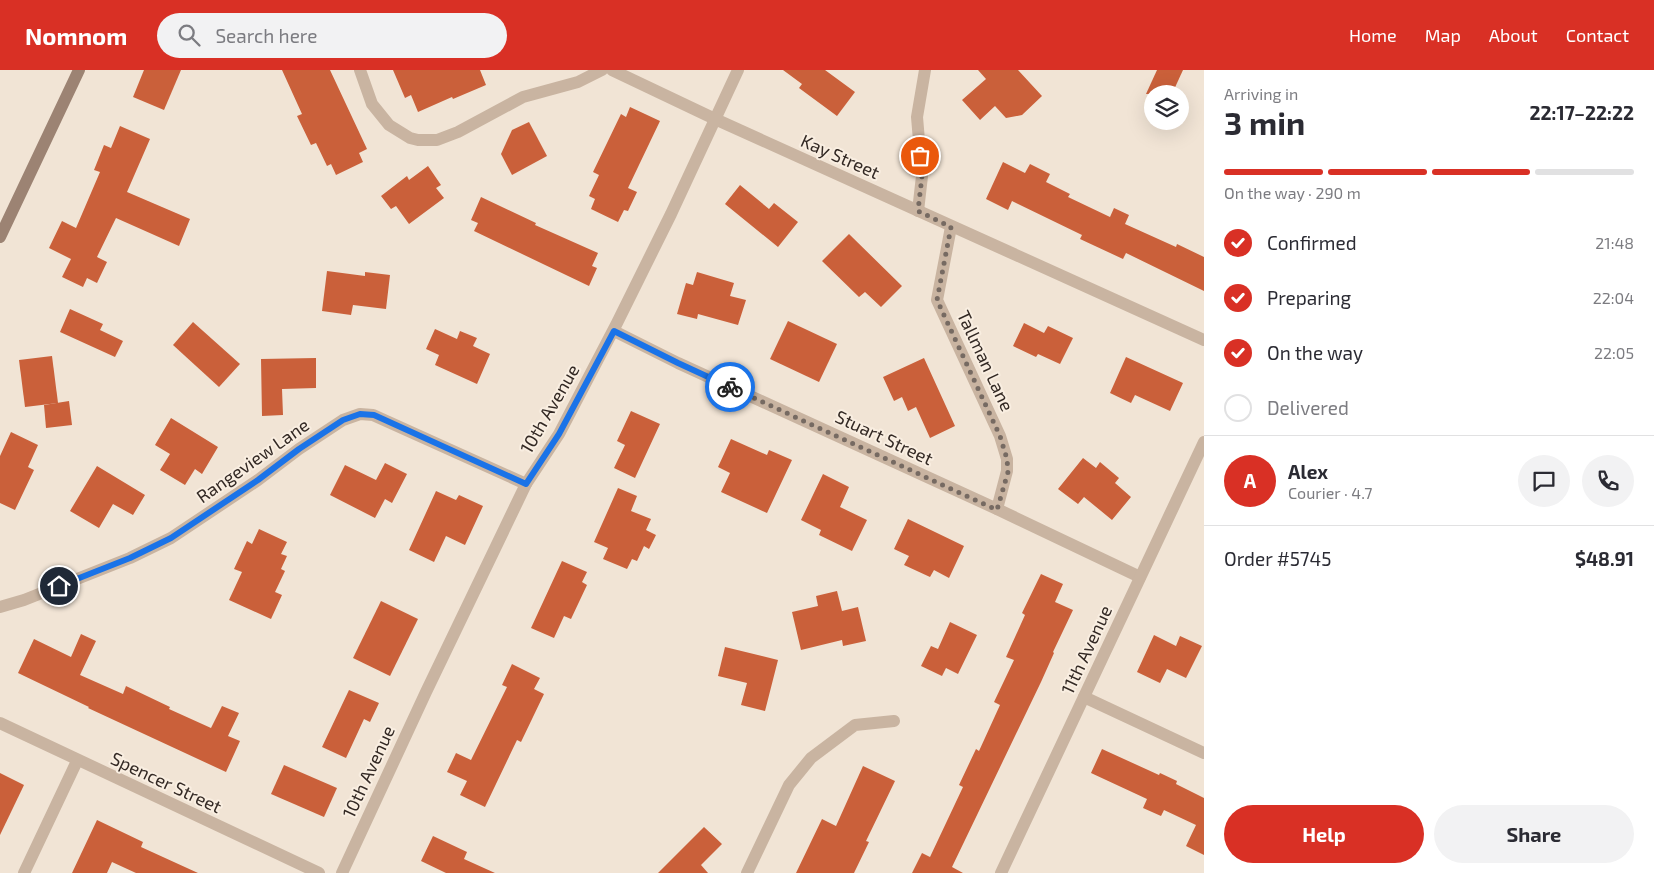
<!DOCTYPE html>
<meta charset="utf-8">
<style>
body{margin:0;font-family:"Exo 2",sans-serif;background:#f2f2f3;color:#2b2b33;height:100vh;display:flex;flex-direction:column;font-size:19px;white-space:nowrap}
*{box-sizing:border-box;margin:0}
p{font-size:16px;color:#7c7c81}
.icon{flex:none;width:28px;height:28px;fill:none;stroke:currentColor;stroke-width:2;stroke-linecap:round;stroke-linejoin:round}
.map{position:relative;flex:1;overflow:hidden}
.drawer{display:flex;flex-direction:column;background:#fff;width:450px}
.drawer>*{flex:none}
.controls{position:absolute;left:1144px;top:15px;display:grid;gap:10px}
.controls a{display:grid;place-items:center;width:45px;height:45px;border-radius:50%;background:#fff;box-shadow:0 5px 20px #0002;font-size:25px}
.pin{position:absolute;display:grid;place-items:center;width:42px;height:42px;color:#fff;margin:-21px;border:2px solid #fff;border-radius:50%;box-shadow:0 1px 5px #0007}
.courier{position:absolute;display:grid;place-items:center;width:50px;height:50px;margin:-25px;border:4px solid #1a73e8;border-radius:50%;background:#fff;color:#222;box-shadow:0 1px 6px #0007}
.overview em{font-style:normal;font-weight:700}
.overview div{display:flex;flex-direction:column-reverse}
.overview{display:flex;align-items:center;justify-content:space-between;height:85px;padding:0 20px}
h1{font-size:32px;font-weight:700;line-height:38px}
.bar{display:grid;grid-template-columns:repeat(4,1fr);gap:8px 5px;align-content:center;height:60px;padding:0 20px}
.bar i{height:6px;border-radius:4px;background:#e1e1e2}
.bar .on{background:#d93025}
.bar p{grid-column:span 4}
.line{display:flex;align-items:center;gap:12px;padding:0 20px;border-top:1px solid #e1e1e2}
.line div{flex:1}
.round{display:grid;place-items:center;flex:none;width:52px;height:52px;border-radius:26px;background:#f2f2f3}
ol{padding:0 20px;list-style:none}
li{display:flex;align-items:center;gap:15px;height:55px}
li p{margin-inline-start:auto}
li .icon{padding:5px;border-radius:50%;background:#d93025;color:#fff;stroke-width:4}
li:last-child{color:#7c7c81}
li i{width:28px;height:28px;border:2px solid #e1e1e2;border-radius:50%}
.button{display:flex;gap:10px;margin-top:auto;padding:10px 20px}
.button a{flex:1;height:58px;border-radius:30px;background:#d93025;color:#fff;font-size:20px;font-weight:700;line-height:58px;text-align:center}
.button a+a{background:#f2f2f3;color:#2b2b33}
header{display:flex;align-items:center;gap:30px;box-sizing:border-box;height:70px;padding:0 25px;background:#d93025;color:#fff}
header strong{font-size:24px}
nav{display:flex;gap:28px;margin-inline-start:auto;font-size:18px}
.search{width:350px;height:45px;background:#f2f2f3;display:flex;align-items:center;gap:12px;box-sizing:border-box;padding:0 18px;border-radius:28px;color:#7c7c81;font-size:19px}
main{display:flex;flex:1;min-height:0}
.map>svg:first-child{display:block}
.building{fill:#ca603a}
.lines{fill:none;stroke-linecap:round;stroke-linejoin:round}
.minor{stroke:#c9b4a1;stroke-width:12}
.tertiary{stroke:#c9b4a1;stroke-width:12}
.secondary{stroke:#9c8373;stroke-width:12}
.done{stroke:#766a62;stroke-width:5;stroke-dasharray:0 9}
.route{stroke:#1a73e8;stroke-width:6}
.labels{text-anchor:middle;stroke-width:4;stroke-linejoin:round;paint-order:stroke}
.street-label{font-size:18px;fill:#332924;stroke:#f9eee1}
</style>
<header>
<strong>Nomnom</strong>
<div class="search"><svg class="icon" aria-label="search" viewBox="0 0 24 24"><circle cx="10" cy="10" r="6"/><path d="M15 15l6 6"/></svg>Search here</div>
<nav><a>Home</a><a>Map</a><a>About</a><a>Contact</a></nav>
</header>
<main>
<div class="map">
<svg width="1204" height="803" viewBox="0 0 1204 803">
<rect width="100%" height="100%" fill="#f1e4d5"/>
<g class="building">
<path d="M144,0H181L164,40L133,27Z"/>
<path d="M282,0H330L367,79L359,83L363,92L336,105L331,94L327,96L316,73L311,75L297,46L302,44Z"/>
<path d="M393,0H480L486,15L453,29L452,27L418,42L411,25L405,28Z"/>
<path d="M783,0H825L855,22L837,46L799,18L802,14Z"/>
<path d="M978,0H1018L1042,26L1022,45L1006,48L995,36L980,50L962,30L986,9Z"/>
<path d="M1157,0H1183L1172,24H1146Z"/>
<path d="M630,37L660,51L628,118L637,122L628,141L624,140L618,152L591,139L595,129L589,126L599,105L593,102L621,44L626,47Z"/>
<path d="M529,52L547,86L512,105L501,84L512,60Z"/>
<path d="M120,56L150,69L127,122L190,149L179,176L116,148L97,187L107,192L97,213L87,208L83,217L62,207L71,189L49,178L62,151L76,158L100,102L94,100L104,75L111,78Z"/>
<path d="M1003,92L1025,103L1030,94L1050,104L1046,112L1070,124L1068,127L1110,147L1114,138L1129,145L1125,154L1176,177L1177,174L1204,187V221L1126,183L1123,189L1080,169L1082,165L1012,131L1008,140L986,129Z"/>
<path d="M428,96L441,115L436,118L444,128L409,154L396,136L391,139L381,126L407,106L409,110Z"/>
<path d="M740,115L769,139L774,133L798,152L778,177L725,134Z"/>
<path d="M481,127L536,153L535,155L598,183L592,196L597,198L589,216L474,161L478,153L471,150Z"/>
<path d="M849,164L902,216L881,237L865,222L859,227L822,191Z"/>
<path d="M327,201L365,206V202L390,205L386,239L353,235L351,245L322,241Z"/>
<path d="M697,202L734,213L730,226L746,230L738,255L698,244L697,249L677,244L686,213L693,215Z"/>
<path d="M70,239L103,254L100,260L123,271L115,287L60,262Z"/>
<path d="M788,251L837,274L819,312L770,289Z"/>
<path d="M193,252L240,294L219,317L173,275Z"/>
<path d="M1024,253L1044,263L1048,256L1073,268L1060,294L1038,284L1036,287L1013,276Z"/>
<path d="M435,259L457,269L460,261L477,268L473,276L490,284L477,314L435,295L439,285L426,279Z"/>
<path d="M52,286L58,333L25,337L19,290Z"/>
<path d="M1126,287L1183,313L1170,341L1135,325L1131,333L1110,323Z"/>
<path d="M316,288V318L282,319L283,345L262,346L261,289Z"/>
<path d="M924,288L955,356L930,368L916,337L908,341L902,327L894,331L883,307Z"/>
<path d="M69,331L72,355L46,358L44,335Z"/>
<path d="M631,341L660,354L635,408L614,398L625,375L617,371Z"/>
<path d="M171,348L218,377L202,404L195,399L185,415L160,400L170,384L155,375Z"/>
<path d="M11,362L38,375L28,397L34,400L15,440L0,433V386Z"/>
<path d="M731,369L767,385L769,380L792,390L767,443L721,422L730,403L718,397Z"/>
<path d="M1083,388L1096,398L1100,392L1119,408L1115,413L1131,427L1112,450L1084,427L1078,434L1058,419Z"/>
<path d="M385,393L407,404L392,433L385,429L375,448L330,425L345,395L376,410Z"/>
<path d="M97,396L145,425L133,445L113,434L99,458L70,441Z"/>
<path d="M823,404L849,417L840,437L867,450L852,481L819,465L821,460L801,450Z"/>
<path d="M618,418L637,426L631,441L651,449L646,460L656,465L649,479L644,476L637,491L632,489L627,499L603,489L608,478L594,472Z"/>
<path d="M436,421L456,430L459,425L483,436L465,475L446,466L434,492L409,480Z"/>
<path d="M908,449L964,476L949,508L934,500L930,507L904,495L909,486L894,479Z"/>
<path d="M259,459L287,472L281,484L287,486L281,499L285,501L275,522L282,525L271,549L229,530L242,502L234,499L247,471L252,474Z"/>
<path d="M562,491L587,502L582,512L587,515L571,549L564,546L554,568L531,558Z"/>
<path d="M1041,504L1063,514L1055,532L1073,540L1053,582L1054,583L1041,612L952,797L963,803H912L922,783L930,787L963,717L959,715L976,679L979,681L1000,635L994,632L1014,590L1006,587L1025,545L1022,543Z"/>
<path d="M837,521L842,541L858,537L866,571L843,576L842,570L801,580L792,542L818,536L816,526Z"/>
<path d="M381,531L418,549L390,606L353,588Z"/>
<path d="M950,552L977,565L958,604L946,598L942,606L921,596L931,576L938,579Z"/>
<path d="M81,564L96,571L80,605L123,624L126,616L170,637L169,639L211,658L222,636L239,643L228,666L240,671L226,702L88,638L89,637L18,603L34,569L71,587Z"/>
<path d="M1154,565L1176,576L1180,566L1202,576L1186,608L1167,599L1160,613L1137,602Z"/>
<path d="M725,577L778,590L765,641L741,635L747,613L718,606Z"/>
<path d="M512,594L540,608L534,619L544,624L521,672L517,670L485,737L460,725L467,711L447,702L456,683L471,690L507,617L502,615Z"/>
<path d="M349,620L379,633L370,652L364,649L346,688L322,677Z"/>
<path d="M1102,679L1159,705L1160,703L1177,711L1176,714L1204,728V785L1186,776L1196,755L1164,740L1161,746L1143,738L1147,729L1091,703Z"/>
<path d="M284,695L337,718L324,747L271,724Z"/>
<path d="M863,696L895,711L866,771L869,772L854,803H796L822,749L836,756Z"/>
<path d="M0,703L24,715L0,765Z"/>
<path d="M97,750L143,772L141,777L198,803H136L112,792L107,803H72Z"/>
<path d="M704,757L722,774L701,795L708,803H658Z"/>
<path d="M433,766L467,782L464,789L495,803H446L421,791Z"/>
</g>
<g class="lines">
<g class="minor">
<path d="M360,0L372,34L389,55L410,68L418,70H437L458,62L523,27L578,12L602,0"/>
<path d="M612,0L715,49L1204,270"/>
<path d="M918,141L922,106L917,47L925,0"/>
<path d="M951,157L937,230L1000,366L1007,389V401L997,439"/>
<path d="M614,261L678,293L997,439L1140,507"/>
<path d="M0,537L24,530L130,488L171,468L258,410L299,379L343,350L360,344L373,345L526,414"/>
<path d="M1084,627L1204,683"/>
<path d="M0,653L319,803"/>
<path d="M24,803L77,691"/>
<path d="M342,803L426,622L526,414L559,364L617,253L671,144L738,0"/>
<path d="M747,803L789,715L811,688L855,655L894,651"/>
</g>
<path class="tertiary" d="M1001,803L1204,372"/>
<path class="secondary" d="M0,167L79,0"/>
</g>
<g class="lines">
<path class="done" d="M730,317L997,440L1008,402L1007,389L1000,366L937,230L951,157L918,141L922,106L920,86"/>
<path class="route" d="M59,516L130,488L171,468L258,410L299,379L343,350L360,344L374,345L526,414L559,364L614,261L678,293L730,317"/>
</g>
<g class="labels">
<g class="street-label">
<text transform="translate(840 87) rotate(24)" y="6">Kay Street</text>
<text transform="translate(985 291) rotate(65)" y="6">Tallman Lane</text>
<text transform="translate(550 339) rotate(-60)" y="6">10th Avenue</text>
<text transform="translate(884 368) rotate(25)" y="6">Stuart Street</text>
<text transform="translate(253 391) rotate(-35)" y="6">Rangeview Lane</text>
<text transform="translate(1087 580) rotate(-65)" y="6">11th Avenue</text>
<text transform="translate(369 702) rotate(-65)" y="6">10th Avenue</text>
<text transform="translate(166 713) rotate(25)" y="6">Spencer Street</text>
</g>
</g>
</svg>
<div class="controls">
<a><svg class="icon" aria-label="layers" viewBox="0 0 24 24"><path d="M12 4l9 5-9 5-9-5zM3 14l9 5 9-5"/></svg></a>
</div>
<div class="pin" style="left:920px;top:86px;background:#ea580c"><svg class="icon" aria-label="bag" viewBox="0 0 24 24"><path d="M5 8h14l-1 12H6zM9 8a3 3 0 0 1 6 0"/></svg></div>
<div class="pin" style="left:59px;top:516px;background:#1f2937"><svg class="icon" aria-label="home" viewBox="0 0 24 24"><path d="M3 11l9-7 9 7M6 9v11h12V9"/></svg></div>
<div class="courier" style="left:730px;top:317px"><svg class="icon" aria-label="bike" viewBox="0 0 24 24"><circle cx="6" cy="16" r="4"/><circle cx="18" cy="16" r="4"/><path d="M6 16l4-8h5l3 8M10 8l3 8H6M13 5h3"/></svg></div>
</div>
<section class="drawer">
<div class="overview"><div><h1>3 min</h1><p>Arriving in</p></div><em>22:17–22:22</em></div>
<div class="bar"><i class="on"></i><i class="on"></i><i class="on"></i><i></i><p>On the way · 290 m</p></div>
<ol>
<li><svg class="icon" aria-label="check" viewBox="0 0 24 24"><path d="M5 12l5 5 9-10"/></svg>Confirmed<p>21:48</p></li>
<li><svg class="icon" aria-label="check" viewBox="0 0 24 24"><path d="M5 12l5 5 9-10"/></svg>Preparing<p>22:04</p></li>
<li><svg class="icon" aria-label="check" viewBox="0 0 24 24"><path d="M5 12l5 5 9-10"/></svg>On the way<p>22:05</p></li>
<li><i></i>Delivered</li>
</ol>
<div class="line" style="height:90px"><b class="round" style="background:#d93025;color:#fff">A</b><div><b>Alex</b><p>Courier · 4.7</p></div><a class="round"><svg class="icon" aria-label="chat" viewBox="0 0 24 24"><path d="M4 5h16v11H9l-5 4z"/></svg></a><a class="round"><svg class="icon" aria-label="phone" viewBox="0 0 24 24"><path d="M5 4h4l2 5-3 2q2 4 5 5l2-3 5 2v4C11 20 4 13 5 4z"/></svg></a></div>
<div class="line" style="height:65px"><div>Order #5745</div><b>$48.91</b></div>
<div class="button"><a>Help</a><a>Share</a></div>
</section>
</main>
